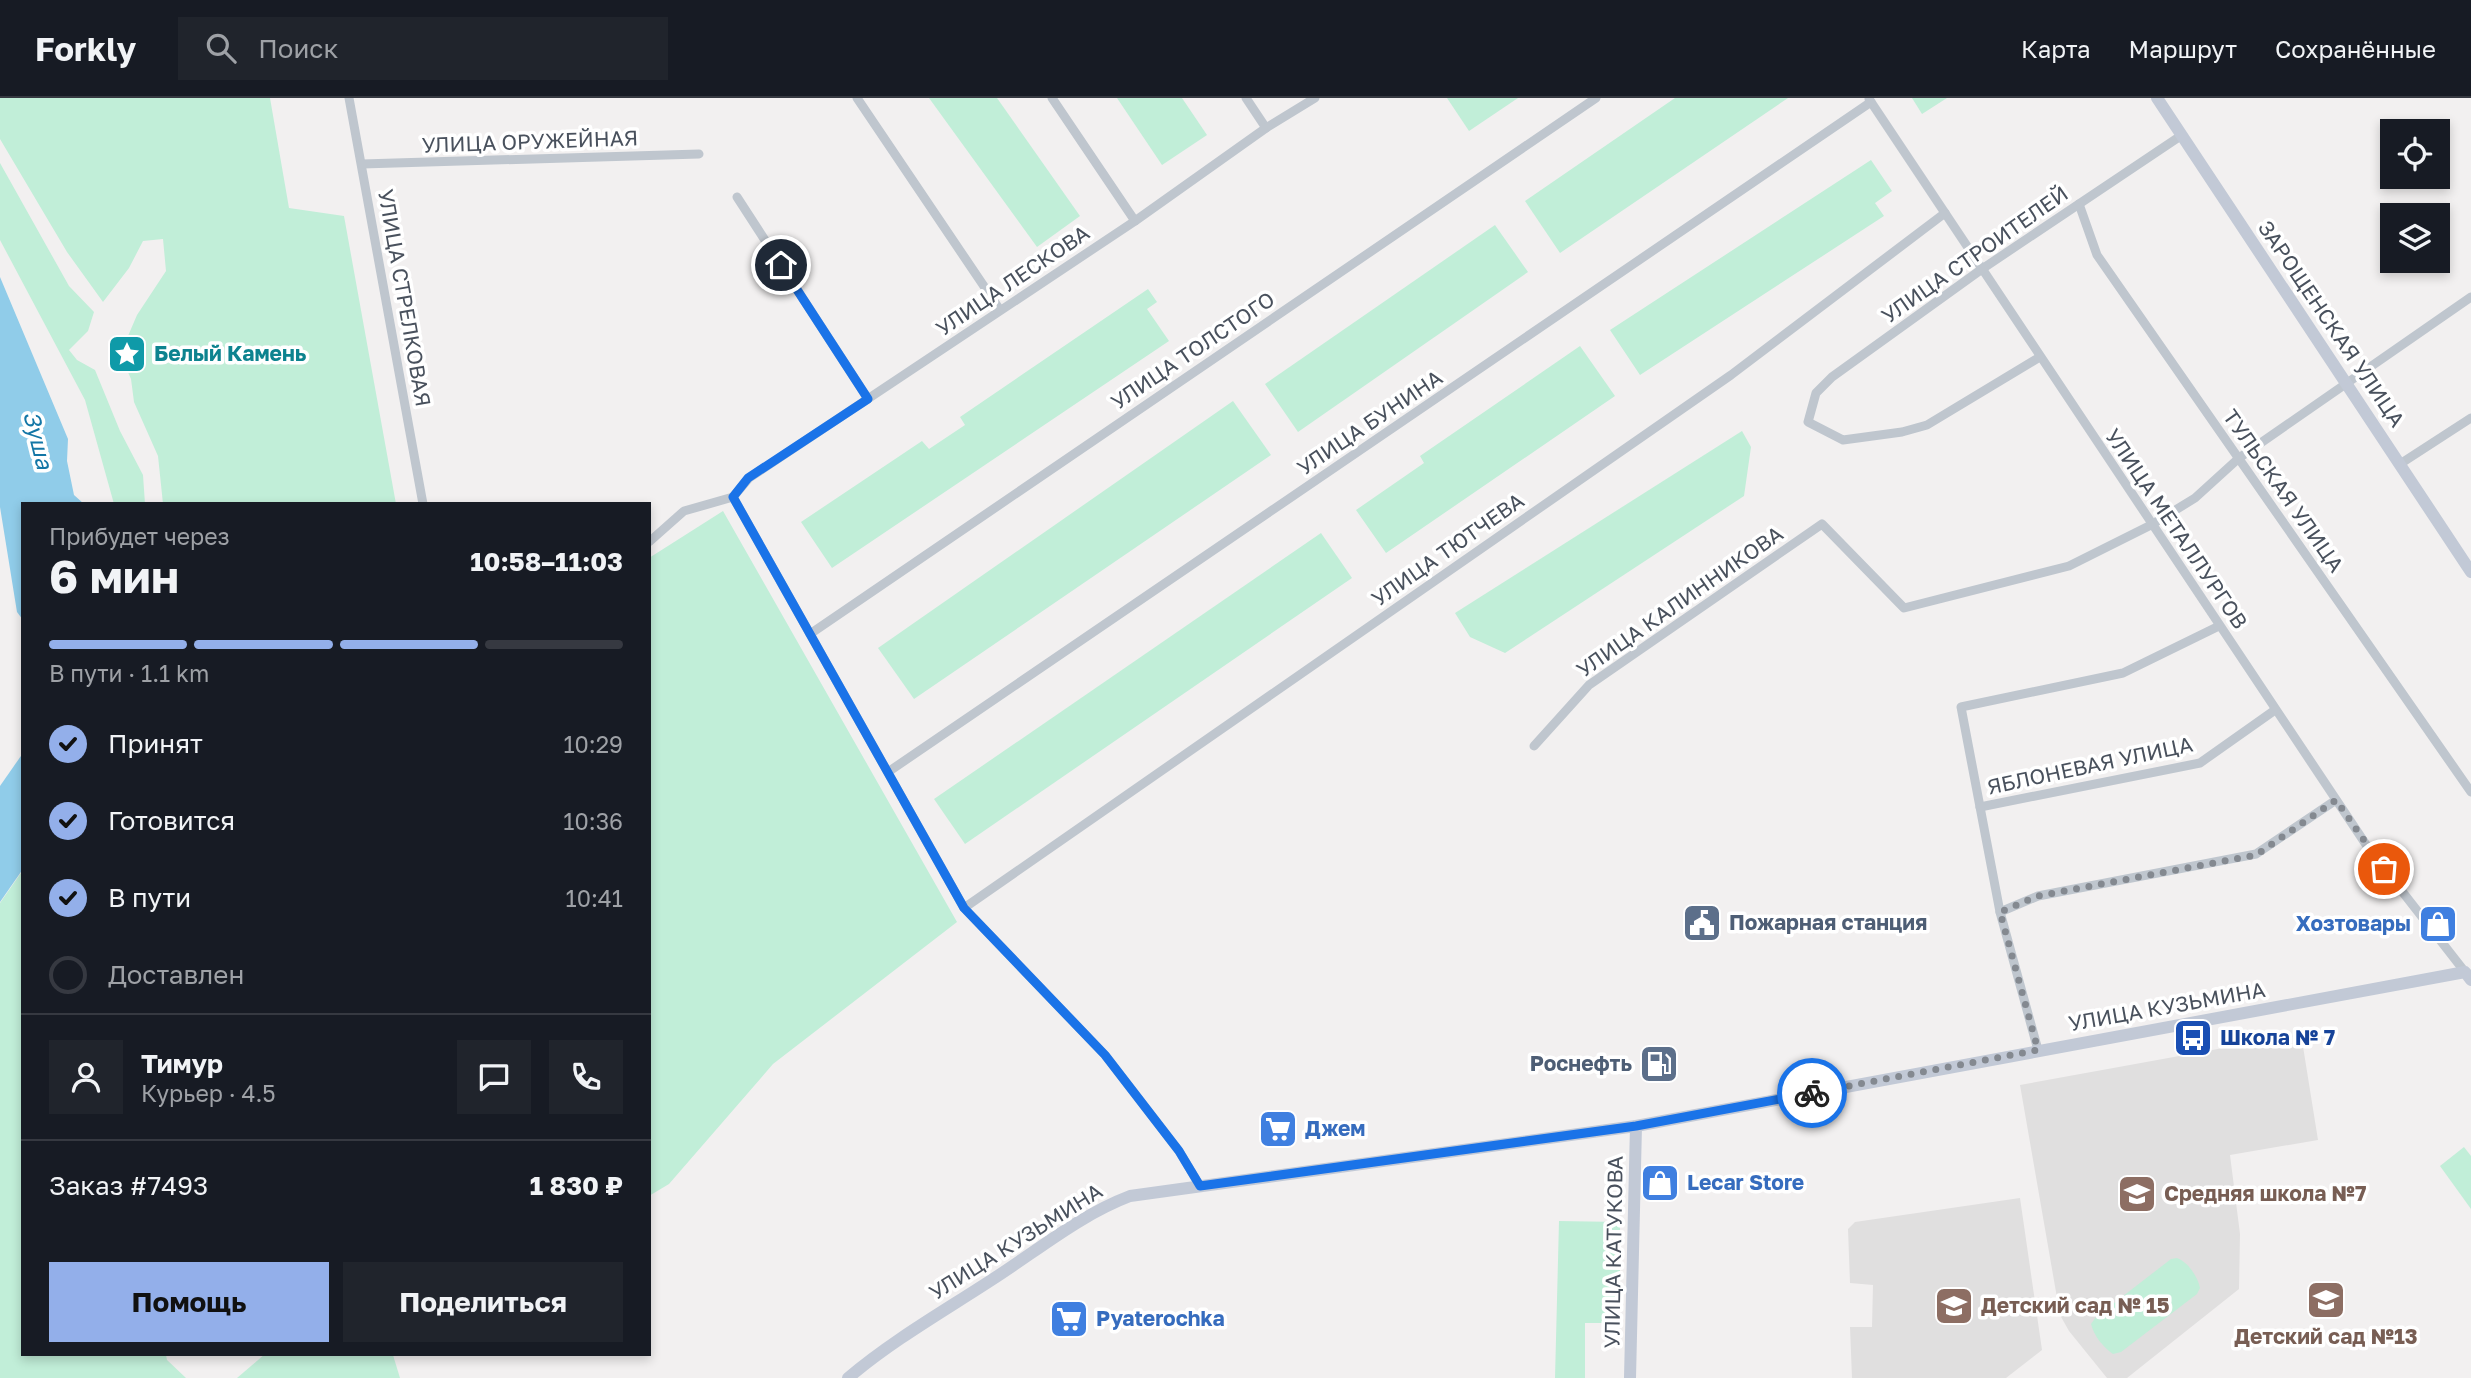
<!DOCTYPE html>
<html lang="ru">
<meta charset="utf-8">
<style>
body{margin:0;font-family:"Golos Text",sans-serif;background:#20242c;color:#f1f3f6;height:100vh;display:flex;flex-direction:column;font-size:26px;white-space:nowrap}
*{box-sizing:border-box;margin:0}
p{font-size:23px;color:#9ea1a6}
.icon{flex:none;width:38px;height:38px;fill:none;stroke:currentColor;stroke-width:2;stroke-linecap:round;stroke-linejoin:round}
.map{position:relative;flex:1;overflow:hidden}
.sheet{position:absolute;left:21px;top:404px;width:630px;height:854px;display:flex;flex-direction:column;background:#171b24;border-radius:0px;box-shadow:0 4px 10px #0003}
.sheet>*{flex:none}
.fabs{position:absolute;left:2380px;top:21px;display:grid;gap:14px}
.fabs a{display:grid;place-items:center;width:70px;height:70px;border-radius:0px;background:#171b24;box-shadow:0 4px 10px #0003;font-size:35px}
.pin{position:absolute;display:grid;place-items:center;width:60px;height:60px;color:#fff;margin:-30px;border:4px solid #fff;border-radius:50%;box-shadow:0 2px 7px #0007}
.courier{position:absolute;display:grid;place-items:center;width:70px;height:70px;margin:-35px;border:5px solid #1a73e8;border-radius:50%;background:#fff;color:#222;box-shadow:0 2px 9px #0007}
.head em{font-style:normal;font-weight:700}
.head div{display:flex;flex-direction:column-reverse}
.head{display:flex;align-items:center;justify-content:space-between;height:119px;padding:0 28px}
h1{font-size:46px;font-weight:700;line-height:52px}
.bar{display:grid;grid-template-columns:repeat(4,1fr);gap:10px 7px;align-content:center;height:84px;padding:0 28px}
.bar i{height:9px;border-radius:5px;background:#363941}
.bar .current{background:#93afea}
.bar p{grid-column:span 4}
.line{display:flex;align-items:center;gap:18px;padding:0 28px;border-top:2px solid #363941}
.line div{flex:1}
.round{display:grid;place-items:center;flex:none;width:74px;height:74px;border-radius:0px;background:#20242c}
ol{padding:0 28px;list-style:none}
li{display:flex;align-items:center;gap:21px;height:77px}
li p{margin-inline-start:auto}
li .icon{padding:7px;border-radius:50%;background:#93afea;color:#111;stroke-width:4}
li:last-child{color:#9ea1a6}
li i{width:38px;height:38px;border:4px solid #363941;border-radius:50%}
.cta{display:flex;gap:14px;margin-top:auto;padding:14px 28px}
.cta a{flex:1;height:80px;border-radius:0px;background:#93afea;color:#111;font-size:28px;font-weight:700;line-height:80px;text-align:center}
.cta a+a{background:#20242c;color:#f1f3f6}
header{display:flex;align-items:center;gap:42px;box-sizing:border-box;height:98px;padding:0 35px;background:#171b24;border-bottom:2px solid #363941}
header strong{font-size:33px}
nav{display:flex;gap:38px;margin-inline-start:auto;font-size:24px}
.search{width:490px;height:63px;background:#20242c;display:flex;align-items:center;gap:18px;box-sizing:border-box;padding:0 24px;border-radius:0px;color:#9ea1a6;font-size:26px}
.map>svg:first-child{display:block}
.education{fill:#e0dfdf}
.green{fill:#c1eed8}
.water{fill:#90cce9}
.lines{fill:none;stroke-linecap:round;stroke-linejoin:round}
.street{stroke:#bfc6ce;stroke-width:9}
.secondary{stroke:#c2c9d6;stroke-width:12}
.done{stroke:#848990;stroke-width:7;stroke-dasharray:0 12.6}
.route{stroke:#1a73e8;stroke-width:9}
.labels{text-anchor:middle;stroke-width:7;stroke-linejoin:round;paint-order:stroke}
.street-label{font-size:21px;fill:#49515d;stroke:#fff}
.culture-label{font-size:21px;font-weight:bold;fill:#0d838f;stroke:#fff;text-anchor:start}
.service-label{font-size:21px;font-weight:bold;fill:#4e5e75;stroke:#fff;text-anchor:start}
.shop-label{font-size:21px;font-weight:bold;fill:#366cbe;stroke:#fff;text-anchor:start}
.transit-label{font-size:21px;font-weight:bold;fill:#164399;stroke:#fff;text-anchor:start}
.education-label{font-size:21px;font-weight:bold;fill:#785e54;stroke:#fff;text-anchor:start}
.water-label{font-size:23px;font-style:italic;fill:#1376a6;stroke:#fff}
</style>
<header>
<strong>Forkly</strong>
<div class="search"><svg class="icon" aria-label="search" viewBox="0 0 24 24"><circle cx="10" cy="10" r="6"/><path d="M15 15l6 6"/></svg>Поиск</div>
<nav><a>Карта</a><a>Маршрут</a><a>Сохранённые</a></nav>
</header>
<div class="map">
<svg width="2471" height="1280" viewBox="0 0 2471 1280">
<rect width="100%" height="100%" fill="#f2f0f0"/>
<g class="education">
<path d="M2301,936L2318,1042L2230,1057L2240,1136L2239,1191L2127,1280H2107L2069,1233L2060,1217L2020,987Z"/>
<path d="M2020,1100L2042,1252L2006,1280H1852L1850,1229H1872L1873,1187L1850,1185L1848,1131L1855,1124Z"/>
</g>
<g class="green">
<path d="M0,0H270L289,110L344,118L396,406H163L158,358L134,304L131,281L127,272L116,266L137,217L166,173L163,141L143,143L129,170L103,204L67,154L0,41Z"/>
<path d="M929,0H997L1080,118L1037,149Z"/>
<path d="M1117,0H1182L1207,37L1162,67Z"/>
<path d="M1447,0H1518L1469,33Z"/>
<path d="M1675,0H1788L1560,155L1525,103Z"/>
<path d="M1912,0H1947L1922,16Z"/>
<path d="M1871,62L1892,93L1875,105L1884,118L1640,277L1610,232Z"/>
<path d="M0,65L69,188L94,214L88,233L69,252L77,262L95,272L120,333L143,377L145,406H114L85,302L0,142Z"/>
<path d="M1495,127L1528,174L1298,334L1265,286Z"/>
<path d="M1148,191L1157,204L1147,211L1169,243L832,470L801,424L922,343L929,351L965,327L960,319Z"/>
<path d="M1580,248L1615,298L1386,455L1356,412L1424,365L1420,358Z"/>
<path d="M1233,303L1271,357L914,601L878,550Z"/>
<path d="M1742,333L1751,349L1744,398L1505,555L1470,539L1455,515Z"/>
<path d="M723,413L957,824L773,966L669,1086L649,1098V460Z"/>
<path d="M1321,435L1352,480L965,746L934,701Z"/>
<path d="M23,772V1256L166,1257L167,1262L186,1280H0V805Z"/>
<path d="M2464,1049L2471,1058V1111L2440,1068Z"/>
<path d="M1559,1123L1620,1124V1180L1609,1225H1585V1280H1555Z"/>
<path d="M2177,1160C2188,1164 2198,1179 2200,1190L2197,1196L2121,1254L2113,1256C2103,1249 2094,1238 2091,1226L2096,1219L2171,1161Z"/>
<path d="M265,1256L393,1257L400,1280H237Z"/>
</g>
<g class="water">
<path d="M0,179L68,341L67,363L74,397L84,406H23V522L17,514L0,409Z"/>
<path d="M23,655V771L0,804V688Z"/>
</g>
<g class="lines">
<g class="street">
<path d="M349,0L423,406"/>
<path d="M857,0L1000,212"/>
<path d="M1052,0L1135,123"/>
<path d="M1246,0L1266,30"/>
<path d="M1869,1L2369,751L2465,874"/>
<path d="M362,66L699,56"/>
<path d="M737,99L868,301"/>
<path d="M2079,106L2097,157L2471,694"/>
<path d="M2040,259L1927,327L1902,334L1843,342L1808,324L1816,295L1832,279L1982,171L2182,37"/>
<path d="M2400,366L2471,320"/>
<path d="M733,399L964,810L1105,957L1179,1053L1200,1088"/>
<path d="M733,399L749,380L1135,123L1266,30L1315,0"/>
<path d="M649,444L684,413L733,399"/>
<path d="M810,536L1596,0"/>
<path d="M1534,648L1589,587L1822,426L1904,510L2069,468L2151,427L2195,400L2239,360L2471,199"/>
<path d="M888,674L1871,4"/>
<path d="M1980,709L2200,665L2275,612"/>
<path d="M964,810L1731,277L1945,115"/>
<path d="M2000,814L2038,798L2256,756L2336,702"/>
<path d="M2038,952L2000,814L1961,609L2123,575L2219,528"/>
</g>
<g class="secondary">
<path d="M2157,0L2471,474"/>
<path d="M848,1280C893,1242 944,1213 993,1181C1038,1152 1080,1117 1130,1098L1636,1028L2465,874L2471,882"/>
<path d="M1630,1280L1636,1028"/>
</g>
</g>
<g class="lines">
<path class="done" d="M1812,995L2038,952L2000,814L2038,798L2256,757L2336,702L2384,771"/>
<path class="route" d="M781,167L868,301L748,380L733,399L964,810L1105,957L1179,1053L1200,1088L1636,1028L1812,995"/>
</g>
<defs>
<symbol id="sight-square" viewBox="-11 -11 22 22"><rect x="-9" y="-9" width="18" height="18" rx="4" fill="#0f9aa8" stroke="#fff"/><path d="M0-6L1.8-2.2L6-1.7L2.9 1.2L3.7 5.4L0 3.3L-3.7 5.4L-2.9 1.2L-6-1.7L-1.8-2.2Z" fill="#fff"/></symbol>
<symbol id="civic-square" viewBox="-11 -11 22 22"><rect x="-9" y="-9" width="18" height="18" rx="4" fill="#5c6f8a" stroke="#fff"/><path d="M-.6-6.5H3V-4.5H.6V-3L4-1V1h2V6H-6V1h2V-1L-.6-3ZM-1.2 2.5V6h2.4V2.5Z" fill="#fff"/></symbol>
<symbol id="shop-square" viewBox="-11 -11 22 22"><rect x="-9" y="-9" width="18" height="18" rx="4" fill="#3f7fe0" stroke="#fff"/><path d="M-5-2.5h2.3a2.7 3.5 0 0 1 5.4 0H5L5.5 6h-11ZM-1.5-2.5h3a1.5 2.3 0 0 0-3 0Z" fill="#fff"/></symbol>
<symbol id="bus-square" viewBox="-11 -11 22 22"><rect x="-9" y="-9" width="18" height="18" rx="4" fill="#1a4fb4" stroke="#fff"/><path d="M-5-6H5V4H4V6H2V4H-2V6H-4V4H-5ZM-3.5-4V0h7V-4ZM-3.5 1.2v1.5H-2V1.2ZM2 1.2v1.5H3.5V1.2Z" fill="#fff"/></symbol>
<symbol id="fuel-square" viewBox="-11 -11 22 22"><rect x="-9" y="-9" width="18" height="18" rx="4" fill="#5c6f8a" stroke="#fff"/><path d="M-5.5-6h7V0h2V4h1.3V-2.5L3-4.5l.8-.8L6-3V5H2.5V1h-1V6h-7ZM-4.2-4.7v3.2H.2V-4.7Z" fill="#fff"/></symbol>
<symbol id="supermarket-square" viewBox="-11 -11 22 22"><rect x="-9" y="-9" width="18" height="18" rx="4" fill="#3f7fe0" stroke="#fff"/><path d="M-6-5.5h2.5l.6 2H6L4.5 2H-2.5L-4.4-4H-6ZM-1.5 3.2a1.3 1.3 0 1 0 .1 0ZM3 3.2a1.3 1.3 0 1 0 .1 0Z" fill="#fff"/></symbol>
<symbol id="school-square" viewBox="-11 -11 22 22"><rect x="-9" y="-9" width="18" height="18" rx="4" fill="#8d6e63" stroke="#fff"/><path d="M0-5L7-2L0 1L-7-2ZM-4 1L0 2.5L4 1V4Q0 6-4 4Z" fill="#fff"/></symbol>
</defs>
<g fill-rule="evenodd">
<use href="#sight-square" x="105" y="234" width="44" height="44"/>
<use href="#civic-square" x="1680" y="803" width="44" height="44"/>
<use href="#shop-square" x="2416" y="804" width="44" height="44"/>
<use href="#bus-square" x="2171" y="918" width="44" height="44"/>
<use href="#fuel-square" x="1637" y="944" width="44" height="44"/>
<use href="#supermarket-square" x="1256" y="1009" width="44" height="44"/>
<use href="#shop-square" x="1638" y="1063" width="44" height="44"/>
<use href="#school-square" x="2115" y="1074" width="44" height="44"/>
<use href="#school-square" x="2304" y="1180" width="44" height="44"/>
<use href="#school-square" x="1932" y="1186" width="44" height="44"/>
<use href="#supermarket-square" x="1047" y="1199" width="44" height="44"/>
</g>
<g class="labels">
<g class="street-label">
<text transform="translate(530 44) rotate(-2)" y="7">УЛИЦА ОРУЖЕЙНАЯ</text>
<text transform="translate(1975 157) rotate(-35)" y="7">УЛИЦА СТРОИТЕЛЕЙ</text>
<text transform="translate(1013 183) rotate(-34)" y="7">УЛИЦА ЛЕСКОВА</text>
<text transform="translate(404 200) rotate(80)" y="7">УЛИЦА СТРЕЛКОВАЯ</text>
<text transform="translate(2331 226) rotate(56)" y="7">ЗАРОЩЕНСКАЯ УЛИЦА</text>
<text transform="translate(1193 253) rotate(-34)" y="7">УЛИЦА ТОЛСТОГО</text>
<text transform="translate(1370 325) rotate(-34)" y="7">УЛИЦА БУНИНА</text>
<text transform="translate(2283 393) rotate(55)" y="7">ТУЛЬСКАЯ УЛИЦА</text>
<text transform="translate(2176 431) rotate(56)" y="7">УЛИЦА МЕТАЛЛУРГОВ</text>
<text transform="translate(1448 452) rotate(-35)" y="7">УЛИЦА ТЮТЧЕВА</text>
<text transform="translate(1680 504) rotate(-35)" y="7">УЛИЦА КАЛИННИКОВА</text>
<text transform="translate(2090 668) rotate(-12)" y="7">ЯБЛОНЕВАЯ УЛИЦА</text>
<text transform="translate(2167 909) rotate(-10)" y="7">УЛИЦА КУЗЬМИНА</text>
<text transform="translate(1016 1144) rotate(-32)" y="7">УЛИЦА КУЗЬМИНА</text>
<text transform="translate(1614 1154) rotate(-89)" y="7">УЛИЦА КАТУКОВА</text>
</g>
<g class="culture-label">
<text x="154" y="263">Белый Камень</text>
</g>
<g class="service-label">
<text x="1729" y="832">Пожарная станция</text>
<text x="1632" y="973" text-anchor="end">Роснефть</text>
</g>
<g class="shop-label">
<text x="2411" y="833" text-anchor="end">Хозтовары</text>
<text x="1305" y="1038">Джем</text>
<text x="1687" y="1092">Lecar Store</text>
<text x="1096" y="1228">Pyaterochka</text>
</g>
<g class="transit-label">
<text x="2220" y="947">Школа № 7</text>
</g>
<g class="education-label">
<text x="2164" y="1103">Средняя школа №7</text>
<text x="1981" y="1215">Детский сад № 15</text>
<text x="2326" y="1246" text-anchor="middle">Детский сад №13</text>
</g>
<g class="water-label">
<text transform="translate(38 342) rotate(76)" y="8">Зуша</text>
</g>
</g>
</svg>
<div class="fabs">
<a><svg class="icon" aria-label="locate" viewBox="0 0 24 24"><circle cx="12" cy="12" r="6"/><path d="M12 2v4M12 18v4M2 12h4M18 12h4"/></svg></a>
<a><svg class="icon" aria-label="layers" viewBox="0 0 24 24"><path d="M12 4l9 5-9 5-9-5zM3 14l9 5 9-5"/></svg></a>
</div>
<div class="pin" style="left:2384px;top:771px;background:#ea580c"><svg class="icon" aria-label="bag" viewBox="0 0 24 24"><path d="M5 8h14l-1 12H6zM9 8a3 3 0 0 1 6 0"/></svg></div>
<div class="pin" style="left:781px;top:167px;background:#1f2937"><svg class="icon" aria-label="home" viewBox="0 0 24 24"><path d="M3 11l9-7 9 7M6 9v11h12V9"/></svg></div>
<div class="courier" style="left:1812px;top:995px"><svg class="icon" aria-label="bike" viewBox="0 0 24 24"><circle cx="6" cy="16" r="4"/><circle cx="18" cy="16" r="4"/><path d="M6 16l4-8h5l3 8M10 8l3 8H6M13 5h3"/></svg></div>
<section class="sheet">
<div class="head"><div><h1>6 мин</h1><p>Прибудет через</p></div><em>10:58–11:03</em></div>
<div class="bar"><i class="current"></i><i class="current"></i><i class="current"></i><i></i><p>В пути · 1.1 km</p></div>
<ol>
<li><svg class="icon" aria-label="check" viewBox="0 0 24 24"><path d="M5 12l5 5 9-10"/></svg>Принят<p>10:29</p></li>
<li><svg class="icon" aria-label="check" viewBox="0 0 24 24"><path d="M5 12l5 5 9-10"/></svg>Готовится<p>10:36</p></li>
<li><svg class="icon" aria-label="check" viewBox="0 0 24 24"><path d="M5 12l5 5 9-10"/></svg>В пути<p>10:41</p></li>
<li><i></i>Доставлен</li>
</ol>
<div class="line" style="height:126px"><a class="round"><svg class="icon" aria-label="person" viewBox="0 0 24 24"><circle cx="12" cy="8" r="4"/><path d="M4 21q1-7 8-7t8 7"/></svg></a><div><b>Тимур</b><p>Курьер · 4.5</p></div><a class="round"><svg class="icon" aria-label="chat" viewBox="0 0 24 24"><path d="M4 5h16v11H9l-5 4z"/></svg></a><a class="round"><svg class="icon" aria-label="phone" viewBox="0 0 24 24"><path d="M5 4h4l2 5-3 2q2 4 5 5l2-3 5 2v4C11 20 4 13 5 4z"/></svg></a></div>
<div class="line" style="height:91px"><div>Заказ #7493</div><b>1 830 ₽</b></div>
<div class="cta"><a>Помощь</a><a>Поделиться</a></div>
</section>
</div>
